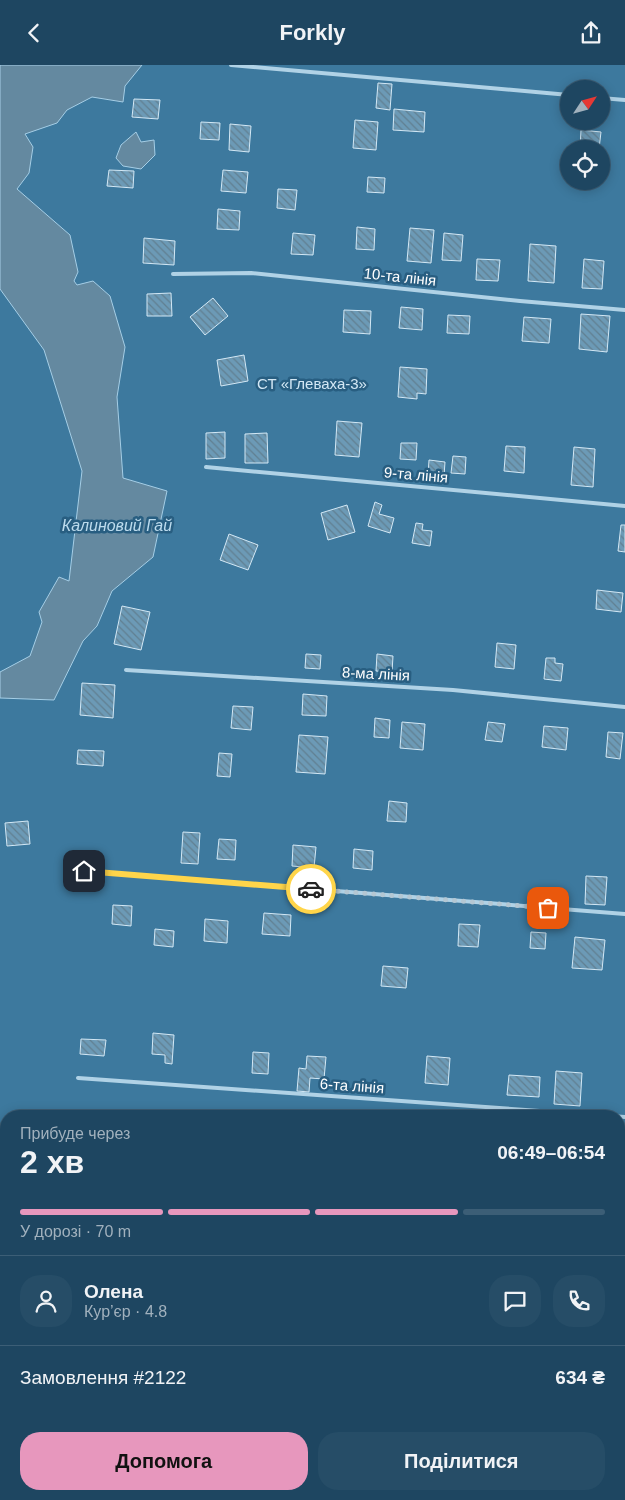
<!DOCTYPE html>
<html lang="uk">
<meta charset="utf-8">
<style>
body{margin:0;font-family:Helvetica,sans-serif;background:#264d67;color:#f1f3f6;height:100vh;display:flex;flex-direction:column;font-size:19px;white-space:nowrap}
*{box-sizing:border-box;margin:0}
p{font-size:16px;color:#a1b1bd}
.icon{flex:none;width:28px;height:28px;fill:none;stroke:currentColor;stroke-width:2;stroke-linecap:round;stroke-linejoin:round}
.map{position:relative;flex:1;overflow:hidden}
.side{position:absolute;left:0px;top:1045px;width:625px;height:390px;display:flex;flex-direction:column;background:#1e4661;border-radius:20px 20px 0 0;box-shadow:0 2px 12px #0003,0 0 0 1px #3c5e76}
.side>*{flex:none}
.needle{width:32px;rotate:54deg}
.controls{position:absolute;left:560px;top:15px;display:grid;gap:10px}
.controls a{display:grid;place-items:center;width:50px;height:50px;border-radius:50%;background:#1e4661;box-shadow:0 2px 12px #0003,0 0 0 1px #3c5e76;font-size:25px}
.pin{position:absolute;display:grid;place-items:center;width:42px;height:42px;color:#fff;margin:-21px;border-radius:10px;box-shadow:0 2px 8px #0006}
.courier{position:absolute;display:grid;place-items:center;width:50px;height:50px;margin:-25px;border:4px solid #ffd54a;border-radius:50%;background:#fff;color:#222;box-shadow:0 1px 6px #0007}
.overview em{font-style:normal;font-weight:600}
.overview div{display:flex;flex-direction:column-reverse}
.overview{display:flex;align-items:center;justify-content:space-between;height:85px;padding:0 20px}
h1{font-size:32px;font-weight:600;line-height:38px}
.bar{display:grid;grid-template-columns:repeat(4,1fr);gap:8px 5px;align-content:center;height:60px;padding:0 20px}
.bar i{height:6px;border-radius:4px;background:#3c5e76}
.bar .selected{background:#e797bd}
.bar p{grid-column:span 4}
.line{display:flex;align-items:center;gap:12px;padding:0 20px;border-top:1px solid #3c5e76}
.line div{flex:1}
.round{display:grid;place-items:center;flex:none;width:52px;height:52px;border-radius:20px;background:#264d67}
.button{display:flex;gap:10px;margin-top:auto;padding:10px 20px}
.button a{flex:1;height:58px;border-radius:20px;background:#e797bd;color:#111;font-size:20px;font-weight:600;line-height:58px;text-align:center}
.button a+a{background:#264d67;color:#f1f3f6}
header{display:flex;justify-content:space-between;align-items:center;height:65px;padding:0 20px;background:#1e4661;font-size:22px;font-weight:600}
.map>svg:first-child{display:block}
.green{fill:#3d799e;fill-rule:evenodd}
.water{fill:#6489a0;stroke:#a5cee6}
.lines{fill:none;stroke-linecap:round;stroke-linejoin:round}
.stream{stroke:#a5cee6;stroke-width:7}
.building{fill:url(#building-back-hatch);stroke:#d3e8f5}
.lane{stroke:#b0d2e6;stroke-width:4}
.done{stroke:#b4c7d3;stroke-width:5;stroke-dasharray:0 9}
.route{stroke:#ffd54a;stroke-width:6}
.labels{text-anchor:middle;stroke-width:5;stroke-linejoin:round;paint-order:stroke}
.street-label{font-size:15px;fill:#fff;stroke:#285e81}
.park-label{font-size:15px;fill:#d3e8f5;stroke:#285e81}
.water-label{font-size:16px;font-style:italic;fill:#bcdbed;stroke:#285e81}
</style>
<header><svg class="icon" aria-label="back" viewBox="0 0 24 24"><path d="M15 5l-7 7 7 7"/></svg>Forkly<svg class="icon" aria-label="share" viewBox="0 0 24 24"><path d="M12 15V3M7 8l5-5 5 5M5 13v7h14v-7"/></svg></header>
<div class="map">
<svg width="625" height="1435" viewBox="0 0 625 1435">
<defs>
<pattern id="building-back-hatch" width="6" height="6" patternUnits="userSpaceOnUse" patternTransform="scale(1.25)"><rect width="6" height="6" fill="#6c9ab6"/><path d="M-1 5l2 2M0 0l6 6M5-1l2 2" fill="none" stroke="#617f91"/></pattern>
</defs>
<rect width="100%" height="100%" fill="#285e81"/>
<path class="green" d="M0,0H625V1435H0ZM569,24H601V56H569ZM569,84H601V116H569ZM6,1051H619V1429H6Z"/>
<g class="water">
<path d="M0,0H142L125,21L123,37L92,32L67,45L57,58L25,69L33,82L29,108L17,124L70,170L78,207L74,216L77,220L93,216L110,231L125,282L117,332L123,413L167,426L153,492L112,526L97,561L83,576L54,635L0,633V607L30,591L42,557L39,547L59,512L69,516L82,406L44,285L0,224Z"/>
<path d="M136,67L141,77L154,75L155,90L141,104L123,101L116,93L121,80Z"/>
</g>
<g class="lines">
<g class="stream">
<path d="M0,1069L6,1096"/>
<path d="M121,1429L123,1435"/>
</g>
</g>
<g class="building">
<path d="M378,18L392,19L390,45L376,43Z"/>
<path d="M134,34L160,35L158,54L132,52Z"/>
<path d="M394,44L425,47L424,67L393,65Z"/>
<path d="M355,55L378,57L376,85L353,83Z"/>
<path d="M201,57L220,58L219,75L200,74Z"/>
<path d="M230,59L251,61L249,87L229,85Z"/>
<path d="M581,65L601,67L599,84H580Z"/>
<path d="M109,105L134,106L133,123L107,121Z"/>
<path d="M223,105L248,107L246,128L221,126Z"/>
<path d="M368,112L385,113L384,128L367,127Z"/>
<path d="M278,124L297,125L295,145L277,143Z"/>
<path d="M218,144L240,146L239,165L217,164Z"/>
<path d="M357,162L375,164L374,185L356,184Z"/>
<path d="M410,163L434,165L431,198L407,196Z"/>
<path d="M293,168L315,170L313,190L291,189Z"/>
<path d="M444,168L463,170L461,196L442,195Z"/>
<path d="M144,173L175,176L174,200L143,198Z"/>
<path d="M530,179L556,181L554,218L528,216Z"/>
<path d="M477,194L500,195L498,216L476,215Z"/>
<path d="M584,194L604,196L602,224L582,223Z"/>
<path d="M171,228L172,251H147V229Z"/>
<path d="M213,233L228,251L205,270L190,252Z"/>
<path d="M401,242L423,244L422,265L399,263Z"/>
<path d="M344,245L371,246L370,269L343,267Z"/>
<path d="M581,249L610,251L607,287L579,284Z"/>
<path d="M448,250L470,251L469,269L447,268Z"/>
<path d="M524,252L551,254L549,278L522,276Z"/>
<path d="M244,290L248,316L221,321L217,295Z"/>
<path d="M400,302L427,304L426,329L417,328V334L398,332Z"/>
<path d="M337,356L362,358L359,392L335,390Z"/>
<path d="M225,367V393L206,394V368Z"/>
<path d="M267,368L268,398H245V369Z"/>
<path d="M401,378H417L416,395L400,394Z"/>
<path d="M506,381L525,382L524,408L504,406Z"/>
<path d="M574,382L595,384L593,422L571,420Z"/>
<path d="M453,391L466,392L465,409L451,408Z"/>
<path d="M429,395L445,397L444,411L428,410Z"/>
<path d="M375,437L382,440L379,449L394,453L390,468L368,461Z"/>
<path d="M347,440L355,467L328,475L321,448Z"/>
<path d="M416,458L423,459L422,465L432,466L430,481L412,478Z"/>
<path d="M621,460H625V487L618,486Z"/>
<path d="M229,469L258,480L248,505L220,495Z"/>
<path d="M597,525L623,528L621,547L596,544Z"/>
<path d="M122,541L150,547L141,585L114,579Z"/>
<path d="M497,578L516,580L514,604L495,602Z"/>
<path d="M306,589L321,590L320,604L305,603Z"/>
<path d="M377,589L393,591L392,607L376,606Z"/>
<path d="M546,593H555V598L563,599L561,616L544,614Z"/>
<path d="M82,618L115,620L113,653L80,650Z"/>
<path d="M303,629L327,631L326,651L302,650Z"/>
<path d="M233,641L253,642L251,665L231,663Z"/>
<path d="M375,653L390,655L389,673L374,672Z"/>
<path d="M402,657L425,659L423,685L400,683Z"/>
<path d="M488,657L505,659L502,677L485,675Z"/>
<path d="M544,661L568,663L566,685L542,682Z"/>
<path d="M608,667L623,668L620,694L606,692Z"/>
<path d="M299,670L328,672L325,709L296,707Z"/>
<path d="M78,685L104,686L103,701L77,699Z"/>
<path d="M219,688L232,689L230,712L217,711Z"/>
<path d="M389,736L407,738L406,757L387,756Z"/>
<path d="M28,756L30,779L7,781L5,758Z"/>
<path d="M183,767L200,768L198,799L181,798Z"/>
<path d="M219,774L236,775L235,795L217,794Z"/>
<path d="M293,780L316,782L314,803L292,801Z"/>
<path d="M354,784L373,786L372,805L353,803Z"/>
<path d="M586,811L607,812L605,840L585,839Z"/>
<path d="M113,840L132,841L131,861L112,859Z"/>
<path d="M264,848L291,850L290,871L262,869Z"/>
<path d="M205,854L228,856L227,878L204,876Z"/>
<path d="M459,859L480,860L478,882L458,881Z"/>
<path d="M155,864L174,866L173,882L154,880Z"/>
<path d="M531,867L546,868L545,884L530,883Z"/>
<path d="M575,872L605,875L602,905L572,903Z"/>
<path d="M383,901L408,903L406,923L381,921Z"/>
<path d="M153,968L174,970L172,999L165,998V990L152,989Z"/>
<path d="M81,974L106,975L104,991L80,989Z"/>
<path d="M253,987L269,988L268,1009L252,1008Z"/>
<path d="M307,991L326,992L324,1014L310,1013L309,1027L297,1026L299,1003L306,1004Z"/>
<path d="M427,991L450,993L448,1020L425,1018Z"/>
<path d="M556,1006L582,1008L580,1041L554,1039Z"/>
<path d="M509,1010L540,1012L539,1032L507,1030Z"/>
<path d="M619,1292H625V1314L619,1313Z"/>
<path d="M619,1420H625V1435H613V1429H619Z"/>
<rect x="539" y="1429" width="16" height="6"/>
</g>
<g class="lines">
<g class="lane">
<path d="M231,0L569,30"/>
<path d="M601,33L625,35"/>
<path d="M173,209L251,208L520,236L625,245"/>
<path d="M206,402L625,441"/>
<path d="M126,605L453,625L625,642"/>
<path d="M84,806L625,849"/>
<path d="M78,1013L625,1052"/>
<path d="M619,1259H625"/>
</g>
</g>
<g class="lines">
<path class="done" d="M311,824L548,843"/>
<path class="route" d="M84,806L311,824"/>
</g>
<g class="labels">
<g class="street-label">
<text transform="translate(400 212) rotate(6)" y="5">10-та лінія</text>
<text transform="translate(416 410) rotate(5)" y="5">9-та лінія</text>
<text transform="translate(376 609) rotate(3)" y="5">8-ма лінія</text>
<text transform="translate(352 1021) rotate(4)" y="5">6-та лінія</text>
</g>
<g class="park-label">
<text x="312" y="324">СТ «Глеваха-3»</text>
</g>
<g class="water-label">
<text x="117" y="466">Калиновий Гай</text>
</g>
</g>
</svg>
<div class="controls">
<a><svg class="needle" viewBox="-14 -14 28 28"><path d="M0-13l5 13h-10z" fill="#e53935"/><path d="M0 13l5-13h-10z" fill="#a1b1bd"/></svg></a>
<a><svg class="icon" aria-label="locate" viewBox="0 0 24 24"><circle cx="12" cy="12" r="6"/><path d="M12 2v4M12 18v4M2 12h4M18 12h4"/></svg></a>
</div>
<div class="pin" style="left:548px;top:843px;background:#ea580c"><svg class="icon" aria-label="bag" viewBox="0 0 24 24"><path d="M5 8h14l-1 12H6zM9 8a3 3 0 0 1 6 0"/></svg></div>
<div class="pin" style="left:84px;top:806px;background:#1f2937"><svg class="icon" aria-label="home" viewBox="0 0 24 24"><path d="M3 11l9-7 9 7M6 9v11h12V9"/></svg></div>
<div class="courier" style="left:311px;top:824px"><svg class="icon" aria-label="car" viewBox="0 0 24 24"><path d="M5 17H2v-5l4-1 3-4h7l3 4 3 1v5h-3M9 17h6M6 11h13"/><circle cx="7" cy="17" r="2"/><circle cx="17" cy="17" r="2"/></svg></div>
<section class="side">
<div class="overview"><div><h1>2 хв</h1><p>Прибуде через</p></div><em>06:49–06:54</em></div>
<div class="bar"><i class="selected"></i><i class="selected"></i><i class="selected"></i><i></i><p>У дорозі · 70 m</p></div>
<div class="line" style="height:90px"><a class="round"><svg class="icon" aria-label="person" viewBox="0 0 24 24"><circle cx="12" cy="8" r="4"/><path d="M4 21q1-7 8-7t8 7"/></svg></a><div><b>Олена</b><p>Кур’єр · 4.8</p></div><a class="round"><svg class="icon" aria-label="chat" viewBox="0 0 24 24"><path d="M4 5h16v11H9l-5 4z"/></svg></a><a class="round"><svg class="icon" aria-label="phone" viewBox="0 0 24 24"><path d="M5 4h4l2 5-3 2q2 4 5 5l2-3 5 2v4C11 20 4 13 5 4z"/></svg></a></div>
<div class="line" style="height:65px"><div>Замовлення #2122</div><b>634 ₴</b></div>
<div class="button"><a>Допомога</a><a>Поділитися</a></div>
</section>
</div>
